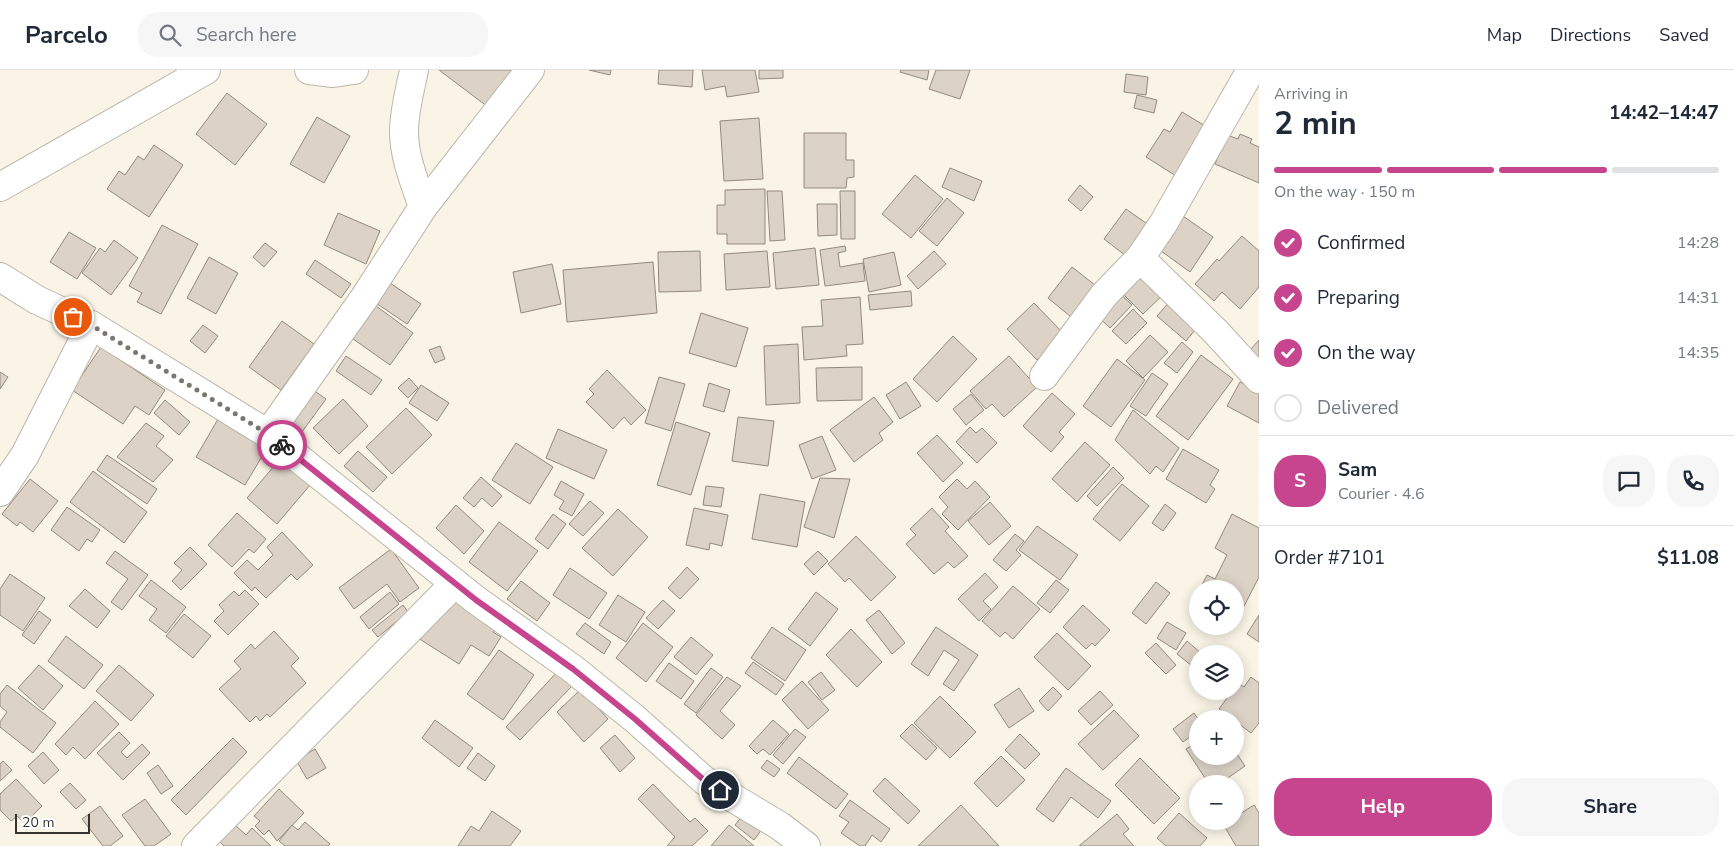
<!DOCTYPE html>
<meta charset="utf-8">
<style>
body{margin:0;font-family:"Nunito Sans",sans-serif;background:#f6f6f7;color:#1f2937;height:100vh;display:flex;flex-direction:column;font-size:19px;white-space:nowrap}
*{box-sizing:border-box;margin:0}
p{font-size:16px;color:#747a83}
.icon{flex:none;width:28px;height:28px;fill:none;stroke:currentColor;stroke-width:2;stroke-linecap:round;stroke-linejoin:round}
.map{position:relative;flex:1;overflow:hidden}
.panel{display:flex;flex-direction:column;background:#fff;width:475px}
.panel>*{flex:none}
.fabs{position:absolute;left:1189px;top:510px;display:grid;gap:10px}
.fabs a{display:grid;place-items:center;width:55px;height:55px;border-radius:50%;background:#fff;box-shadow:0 2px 12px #0003;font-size:25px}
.scale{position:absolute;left:15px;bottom:12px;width:75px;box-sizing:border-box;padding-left:5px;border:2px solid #35332d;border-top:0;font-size:14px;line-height:18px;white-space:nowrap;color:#35332d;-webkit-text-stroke:4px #fff;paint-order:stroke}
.pin{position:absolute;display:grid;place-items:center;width:42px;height:42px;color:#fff;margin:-21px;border:2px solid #fff;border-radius:50%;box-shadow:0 1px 5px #0007}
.courier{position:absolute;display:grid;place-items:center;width:50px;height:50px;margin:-25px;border:4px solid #c6458e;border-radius:50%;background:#fff;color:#222;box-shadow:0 1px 6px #0007}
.headline em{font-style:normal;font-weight:700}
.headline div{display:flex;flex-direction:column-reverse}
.headline{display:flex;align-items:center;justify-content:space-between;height:85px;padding:0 15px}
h1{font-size:32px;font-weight:700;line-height:38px}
.bar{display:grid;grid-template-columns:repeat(4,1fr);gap:8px 5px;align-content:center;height:60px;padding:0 15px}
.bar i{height:6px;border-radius:4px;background:#e0e1e3}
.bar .selected{background:#c6458e}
.bar p{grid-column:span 4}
.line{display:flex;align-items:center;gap:12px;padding:0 15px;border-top:1px solid #e0e1e3}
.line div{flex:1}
.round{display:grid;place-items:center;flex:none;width:52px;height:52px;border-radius:20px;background:#f6f6f7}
ol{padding:0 15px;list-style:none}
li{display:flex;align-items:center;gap:15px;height:55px}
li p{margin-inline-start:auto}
li .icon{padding:5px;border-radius:50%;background:#c6458e;color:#fff;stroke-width:4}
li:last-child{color:#747a83}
li i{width:28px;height:28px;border:2px solid #e0e1e3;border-radius:50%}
.primary-button{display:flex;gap:10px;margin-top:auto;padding:10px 15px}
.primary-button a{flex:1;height:58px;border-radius:20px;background:#c6458e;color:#fff;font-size:20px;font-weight:700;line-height:58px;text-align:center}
.primary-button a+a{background:#f6f6f7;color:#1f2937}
header{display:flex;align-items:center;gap:30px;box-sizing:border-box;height:70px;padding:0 25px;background:#fff;border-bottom:1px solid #e0e1e3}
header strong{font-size:24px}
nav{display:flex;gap:28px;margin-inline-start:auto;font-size:18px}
.search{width:350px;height:45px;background:#f6f6f7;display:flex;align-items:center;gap:12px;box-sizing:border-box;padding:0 18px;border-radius:20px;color:#747a83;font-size:19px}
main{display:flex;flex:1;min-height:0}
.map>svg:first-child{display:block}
.building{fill:#dcd2c6;stroke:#938a7f}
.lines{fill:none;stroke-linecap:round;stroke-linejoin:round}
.minor-casing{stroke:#bbb7a9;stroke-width:30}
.minor{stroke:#fff;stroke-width:28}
.done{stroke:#7a776e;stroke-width:5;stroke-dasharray:0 9}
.route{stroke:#c6458e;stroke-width:6}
</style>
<header>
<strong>Parcelo</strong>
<div class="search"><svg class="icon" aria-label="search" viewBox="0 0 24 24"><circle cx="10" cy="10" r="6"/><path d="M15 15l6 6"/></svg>Search here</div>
<nav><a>Map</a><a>Directions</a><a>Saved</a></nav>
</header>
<main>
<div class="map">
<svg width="1259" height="776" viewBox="0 0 1259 776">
<rect width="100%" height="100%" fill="#f9f4e6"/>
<g class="building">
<path d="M439,0H512L514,1L488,37Z"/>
<path d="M589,0H611L610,5Z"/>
<path d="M659,0H693L692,17L658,14Z"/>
<path d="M702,0H755L759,22L727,27L725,16L705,20Z"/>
<path d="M759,0H783V8L759,9Z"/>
<path d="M901,0H929L927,10L900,2Z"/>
<path d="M936,0H970L960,29L929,19Z"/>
<path d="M1126,4L1148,7L1146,25L1124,22Z"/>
<path d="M227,23L267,54L235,95L196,64Z"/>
<path d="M1137,25L1157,30L1154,43L1134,38Z"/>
<path d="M1182,42L1212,60L1181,109L1146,87L1164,59L1170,62Z"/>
<path d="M317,47L350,66L324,113L290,94Z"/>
<path d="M759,48L763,109L724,111L720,51Z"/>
<path d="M804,63H846V90H854V107L847,108L846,118H804Z"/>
<path d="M1240,64L1252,69L1250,73L1259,77V113L1215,94L1227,65L1238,69Z"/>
<path d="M154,75L183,95L149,147L107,119L119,101L125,105L138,86L144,90Z"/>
<path d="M950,98L982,111L974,131L942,117Z"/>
<path d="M915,105L943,129L911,168L882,144Z"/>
<path d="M1080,115L1093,127L1081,141L1068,130Z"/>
<path d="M765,119V174H727V164H717V135H725V120Z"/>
<path d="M767,121H782L785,170L770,171Z"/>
<path d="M840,121H855V169H841Z"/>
<path d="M947,128L964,143L937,176L919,161Z"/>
<path d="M817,134H837V165L818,166Z"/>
<path d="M1126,139L1153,158L1130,189L1104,169Z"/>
<path d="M338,143L380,161L366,194L324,175Z"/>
<path d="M1180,144L1213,167L1190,202L1157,178Z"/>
<path d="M162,155L198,174L161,244L137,232L142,223L129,216Z"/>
<path d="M69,162L96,178L77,209L50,192Z"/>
<path d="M1242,166L1259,181V217L1240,239L1222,222L1214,231L1195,214L1217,189L1219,191Z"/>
<path d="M114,170L138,188L111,225L82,203L100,178L105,182Z"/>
<path d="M265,173L277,182L264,197L253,187Z"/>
<path d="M845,176L846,181L838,183L840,197L863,193L865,211L825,216L820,180Z"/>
<path d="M815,178L819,215L776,219L773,183Z"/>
<path d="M700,181L701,221L659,222L658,182Z"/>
<path d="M767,181L770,217L726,220L724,184Z"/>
<path d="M934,181L946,194L918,219L907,206Z"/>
<path d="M894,182L901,215L869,222L863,189Z"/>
<path d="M209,187L238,203L216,244L187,228Z"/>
<path d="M315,190L351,214L341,228L306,204Z"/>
<path d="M653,192L657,243L567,252L563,200Z"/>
<path d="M552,194L561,234L521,243L513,202Z"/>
<path d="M1072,197L1100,219L1076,251L1048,228Z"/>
<path d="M1145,197L1167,221L1143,244L1120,221Z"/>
<path d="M387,211L421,234L407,254L373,231Z"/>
<path d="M1114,218L1132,235L1110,258L1092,241Z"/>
<path d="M911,221L912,236L870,240L868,225Z"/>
<path d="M860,227L863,274L846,275L847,286L804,290L802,257L823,256L821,230Z"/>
<path d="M1171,230L1199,255L1186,271L1157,246Z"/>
<path d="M372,233L413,263L390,295L349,266Z"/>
<path d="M1034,233L1064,264L1037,290L1007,259Z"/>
<path d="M1133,239L1147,253L1126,274L1112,261Z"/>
<path d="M701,243L748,258L736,297L689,283Z"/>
<path d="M282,251L314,274L281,320L249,297Z"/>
<path d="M203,255L218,266L205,283L190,271Z"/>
<path d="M1150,265L1168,282L1143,308L1126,291Z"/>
<path d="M953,266L977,289L937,332L913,309Z"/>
<path d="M1259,270V289L1250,280Z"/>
<path d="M1182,272L1193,282L1177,303L1164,293Z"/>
<path d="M798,274L800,333L766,335L764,276Z"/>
<path d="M440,276L445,289L435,293L429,280Z"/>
<path d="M101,277L165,320L149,345L135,336L123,354L72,320Z"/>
<path d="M1201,285L1233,309L1188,370L1156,346Z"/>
<path d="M346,286L382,310L371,325L336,301Z"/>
<path d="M1009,286L1037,317L1004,347L992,334L986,339L970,321Z"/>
<path d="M1117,289L1145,310L1111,357L1083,336Z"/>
<path d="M862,297V330L817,331L816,298Z"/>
<path d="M607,300L646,340L631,355L624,347L613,359L586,332L594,324L589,319Z"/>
<path d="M0,302L8,307L0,319Z"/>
<path d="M1152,303L1168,314L1146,346L1130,336Z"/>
<path d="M659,307L685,314L671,361L645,353Z"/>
<path d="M409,308L418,318L408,328L398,318Z"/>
<path d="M906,312L921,336L900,349L886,325Z"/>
<path d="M1240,312L1259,322V353L1227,336Z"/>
<path d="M709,313L730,320L724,342L703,336Z"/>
<path d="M306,315L326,329L299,366L280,351Z"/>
<path d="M421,315L449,333L437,351L409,333Z"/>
<path d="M1052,323L1075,344L1059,362L1064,367L1051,382L1023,356Z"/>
<path d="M971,324L984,340L966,355L953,339Z"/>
<path d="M874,327L893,352L879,363L883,370L854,392L830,360Z"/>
<path d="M343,329L368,356L339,384L313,358Z"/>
<path d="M165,330L190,352L179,365L154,343Z"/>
<path d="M406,338L432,365L392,404L366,377Z"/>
<path d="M1133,340L1179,378L1163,402L1156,396L1150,404L1115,370Z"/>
<path d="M221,344L270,373L245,415L196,387Z"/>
<path d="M738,347L774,351L768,396L732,391Z"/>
<path d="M676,352L710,363L691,425L657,415Z"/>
<path d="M146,353L164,366L156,376L173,390L153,412L117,387Z"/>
<path d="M970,357L976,363L982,358L997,373L977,393L956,372Z"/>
<path d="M558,359L607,380L594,409L546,388Z"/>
<path d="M937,365L963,393L943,412L917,383Z"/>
<path d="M822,366L836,400L812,409L799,375Z"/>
<path d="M1085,372L1110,395L1077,432L1052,409Z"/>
<path d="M516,373L553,397L530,434L492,410Z"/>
<path d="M1183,379L1219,400L1210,415L1215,419L1206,433L1166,409Z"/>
<path d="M358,381L387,407L373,422L344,396Z"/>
<path d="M286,382L316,408L277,454L247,428Z"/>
<path d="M107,385L157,419L147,434L97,400Z"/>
<path d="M1113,397L1124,408L1097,436L1087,426Z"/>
<path d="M93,401L147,442L124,473L70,432Z"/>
<path d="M481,407L502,426L492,437L482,428L474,437L463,428Z"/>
<path d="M820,408L850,409L834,468L804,457Z"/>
<path d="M30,409L58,431L33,462L20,452L17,456L2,444Z"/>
<path d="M957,409L967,419L975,411L990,427L958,460L942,444L948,437L939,427Z"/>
<path d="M561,411L584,424L572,446L559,439L564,431L554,425Z"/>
<path d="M1122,414L1149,436L1120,471L1093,449Z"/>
<path d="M706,416L724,418L721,437L703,435Z"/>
<path d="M760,424L805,432L797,477L752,469Z"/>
<path d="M590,431L604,443L583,466L569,454Z"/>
<path d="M990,432L1011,456L989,475L968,451Z"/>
<path d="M1165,434L1176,443L1163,461L1152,453Z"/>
<path d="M456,435L484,461L464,484L436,458Z"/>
<path d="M67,437L100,460L92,472L87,469L79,481L51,460Z"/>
<path d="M694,438L728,445L722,476L710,473L709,480L686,475Z"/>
<path d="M932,438L949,457L945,461L968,486L954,498L948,492L934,504L906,474L916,465L910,459Z"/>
<path d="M618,439L648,467L613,506L582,478Z"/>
<path d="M237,443L266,469L254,483L249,479L232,497L208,475Z"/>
<path d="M553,444L566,454L548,479L535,469Z"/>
<path d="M1232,444L1259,458V507L1240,544L1235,541V519H1200L1207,505L1215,509L1227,485L1215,478Z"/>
<path d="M499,452L538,481L507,521L469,492Z"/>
<path d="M1037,456L1078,485L1060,510L1019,480Z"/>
<path d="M282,462L313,495L297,510L291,504L266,528L255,517L252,521L234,503L247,490L258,500L273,485L267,477Z"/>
<path d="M1015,464L1024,471L1016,480L1021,485L1006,501L993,490Z"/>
<path d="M856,466L896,507L871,531L849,508L845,512L828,494Z"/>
<path d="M190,477L207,494L181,520L172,511L182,500L174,493Z"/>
<path d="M391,479L419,518L400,532L387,514L354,539L339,518Z"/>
<path d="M115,481L148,505L122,540L111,532L128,509L106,493Z"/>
<path d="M818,481L828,491L814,505L804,494Z"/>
<path d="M687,497L699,509L680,529L668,518Z"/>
<path d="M570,498L607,523L589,549L553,525Z"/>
<path d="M985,503L998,517L983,531L991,539L979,551L958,529Z"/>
<path d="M10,504L45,528L23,561L0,545V519Z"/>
<path d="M151,510L186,537L166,563L149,550L157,539L139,526Z"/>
<path d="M1056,510L1069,520L1050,543L1037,533Z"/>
<path d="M521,511L550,533L537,551L507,529Z"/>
<path d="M1156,512L1170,523L1146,554L1132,543Z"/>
<path d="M1013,516L1040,539L1013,569L1005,562L1000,567L982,551Z"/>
<path d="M85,519L110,541L97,558L69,536Z"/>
<path d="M245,520L259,534L228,565L214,551L224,541L219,535L234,521L239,526Z"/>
<path d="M390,522L399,534L369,559L360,547Z"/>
<path d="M816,522L838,539L810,576L788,559Z"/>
<path d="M455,524L498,552L493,562L501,567L489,586L471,575L459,594L418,568L430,548L437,552Z"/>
<path d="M618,525L645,542L626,572L599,555Z"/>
<path d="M663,530L675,541L658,559L646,548Z"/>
<path d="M403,535L408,542L378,567L372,560Z"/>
<path d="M1083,535L1110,560L1095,576L1092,573L1086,579L1063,557Z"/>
<path d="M879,540L905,573L892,584L866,550Z"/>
<path d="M39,541L51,550L34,574L22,565Z"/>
<path d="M184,544L211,566L193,588L166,566Z"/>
<path d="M1259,545V572L1247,564Z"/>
<path d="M1167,552L1186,563L1176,580L1157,568Z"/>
<path d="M585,553L611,572L604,584L576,564Z"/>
<path d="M643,553L673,577L646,612L616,588Z"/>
<path d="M772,557L806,580L785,611L751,588Z"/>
<path d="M936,557L978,585L954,621L943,614L959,590L944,580L928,606L911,594Z"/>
<path d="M851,559L882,592L857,617L826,585Z"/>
<path d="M274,561L299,588L291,596L306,613L270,647L267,644L260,651L256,646L250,652L219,619L241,599L234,591L251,574L255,579Z"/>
<path d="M1057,563L1091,596L1068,620L1034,587Z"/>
<path d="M66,566L103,595L84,619L48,591Z"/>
<path d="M691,567L713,585L696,605L674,587Z"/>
<path d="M1187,571L1202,584H1198L1197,600L1177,584Z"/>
<path d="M1156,573L1176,595L1166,604L1145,583Z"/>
<path d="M499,580L534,605L503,650L467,624Z"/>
<path d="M753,592L784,614L776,625L745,603Z"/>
<path d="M669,593L694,611L681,629L656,611Z"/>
<path d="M39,595L63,616L43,640L18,618Z"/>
<path d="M119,595L154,625L131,651L96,621Z"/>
<path d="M711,598L723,607L696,643L684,634Z"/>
<path d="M558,601L573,615L520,670L506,657Z"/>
<path d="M821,602L835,620L822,630L808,612Z"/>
<path d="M727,607L741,616L720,641L735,655L722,669L696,645Z"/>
<path d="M1251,607L1259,613V653L1251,663L1235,651V649H1231L1219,639L1232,621H1235V617L1238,613L1244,617Z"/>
<path d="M802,611L829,640L808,659L782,630Z"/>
<path d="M7,615L56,653L33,683L0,657V652L7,642L0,636V624Z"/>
<path d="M1053,617L1062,626L1048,641L1039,631Z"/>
<path d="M1019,618L1034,641L1009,658L994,635Z"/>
<path d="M581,619L608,649L584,672L557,642Z"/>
<path d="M1100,621L1113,635L1091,655L1078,641Z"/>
<path d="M940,626L976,662L950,688L914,653Z"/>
<path d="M95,631L119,654L85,689L73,677L66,685L55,674Z"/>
<path d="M1114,640L1139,666L1103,700L1078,674Z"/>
<path d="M1194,643L1198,649V661L1183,672L1173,659Z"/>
<path d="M435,650L473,678L459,697L422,668Z"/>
<path d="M773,650L789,664L770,685L763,679L757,684L749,676Z"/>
<path d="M912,654L937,678L926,690L900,666Z"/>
<path d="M795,659L806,667L783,694L773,685Z"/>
<path d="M119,662L130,673L121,682L127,688L142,674L150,683L123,710L97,683Z"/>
<path d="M1020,664L1040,684L1025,699L1005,680Z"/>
<path d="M615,665L635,688L620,702L600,678Z"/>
<path d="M233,668L247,682L186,745L171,730Z"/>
<path d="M1198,672V686H1235V681L1245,696L1219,714H1209L1186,679Z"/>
<path d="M315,679L326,698L307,709L296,690Z"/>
<path d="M43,682L59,700L44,714L28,696Z"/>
<path d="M478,683L495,696L485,711L467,698Z"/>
<path d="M1001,686L1025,710L997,737L974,713Z"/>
<path d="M799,687L848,724L836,739L787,703Z"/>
<path d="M1140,688L1180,728L1154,754L1115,715Z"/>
<path d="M767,690L780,699L774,707L761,698Z"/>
<path d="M3,691L12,700L0,711V694Z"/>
<path d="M158,695L173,716L161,724L147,703Z"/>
<path d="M1066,698L1111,731L1098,748L1071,727L1053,752L1036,739Z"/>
<path d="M885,708L920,741L908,754L873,721Z"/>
<path d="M16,709L42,736L25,753L17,746L11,751L0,740V724Z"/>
<path d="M70,713L86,730L76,739L60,722Z"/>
<path d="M653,714L690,752L695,748L708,761L692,776H667L675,767L638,729Z"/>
<path d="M279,719L304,743L277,771L269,760L264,765L255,756L260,751L254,746Z"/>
<path d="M145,729L171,764L154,776H145L122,745Z"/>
<path d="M850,730L890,759L881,772L872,765L865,776H860L841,763L849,752L839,746Z"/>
<path d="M961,735L999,776H918Z"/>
<path d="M1254,735L1259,743V776H1236L1223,754L1228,751H1235V747Z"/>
<path d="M100,736L123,766L110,776H103L82,749Z"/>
<path d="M492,741L521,761L510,776H458L471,756L479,761Z"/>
<path d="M1179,743L1207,768L1200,776H1166L1157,768Z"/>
<path d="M1117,744L1129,759L1123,764L1134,776H1079Z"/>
<path d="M743,745L762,759L754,770L735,755Z"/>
<path d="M305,752L330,774L328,776H285L279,771L292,755L298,760Z"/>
<path d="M234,754L246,765L252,758L271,776H224L219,771Z"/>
<path d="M729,755L754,776H711Z"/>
</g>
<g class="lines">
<defs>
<g id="minor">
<path d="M309,0L333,3L354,0"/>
<path d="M414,0C410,20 404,41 404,62C404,87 415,113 423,137"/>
<path d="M0,117L206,0"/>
<path d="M1140,188L1216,262L1259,309"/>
<path d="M0,207L37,230L91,255L268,364L476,530L573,599L635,649L705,711L780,756L806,776"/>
<path d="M1044,306L1104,225L1140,188L1163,154L1251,0"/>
<path d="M268,364L365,227L423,137L530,0"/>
<path d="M0,422L25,385L91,255"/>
<path d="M196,776L455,513"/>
</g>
</defs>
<use href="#minor" class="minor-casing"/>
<use href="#minor" class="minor"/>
</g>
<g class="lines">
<path class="done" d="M73,247L91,255L231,341L268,364L282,375"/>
<path class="route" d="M282,375L476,530L573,599L635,649L705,711L720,720"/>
</g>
</svg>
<div class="fabs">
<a><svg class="icon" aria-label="locate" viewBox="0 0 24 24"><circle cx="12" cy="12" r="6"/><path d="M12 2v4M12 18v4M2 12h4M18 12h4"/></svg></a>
<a><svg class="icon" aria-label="layers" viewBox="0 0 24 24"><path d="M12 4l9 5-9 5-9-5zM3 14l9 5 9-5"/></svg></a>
<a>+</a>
<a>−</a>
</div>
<div class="scale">20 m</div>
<div class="pin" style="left:73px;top:247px;background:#ea580c"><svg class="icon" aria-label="bag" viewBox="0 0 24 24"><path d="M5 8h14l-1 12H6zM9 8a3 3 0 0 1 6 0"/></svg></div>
<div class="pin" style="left:720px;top:720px;background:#1f2937"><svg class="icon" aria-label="home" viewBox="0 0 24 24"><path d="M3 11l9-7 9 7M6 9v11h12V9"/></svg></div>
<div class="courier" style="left:282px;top:375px"><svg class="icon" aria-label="bike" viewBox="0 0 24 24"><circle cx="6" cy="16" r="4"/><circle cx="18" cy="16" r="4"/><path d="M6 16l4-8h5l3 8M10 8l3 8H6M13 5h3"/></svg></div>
</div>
<section class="panel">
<div class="headline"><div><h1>2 min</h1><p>Arriving in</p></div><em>14:42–14:47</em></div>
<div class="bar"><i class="selected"></i><i class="selected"></i><i class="selected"></i><i></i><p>On the way · 150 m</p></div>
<ol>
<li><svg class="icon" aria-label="check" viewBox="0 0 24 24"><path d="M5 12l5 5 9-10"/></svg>Confirmed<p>14:28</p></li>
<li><svg class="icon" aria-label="check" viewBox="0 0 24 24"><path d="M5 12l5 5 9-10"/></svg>Preparing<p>14:31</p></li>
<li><svg class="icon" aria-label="check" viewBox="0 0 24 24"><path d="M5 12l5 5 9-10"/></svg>On the way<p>14:35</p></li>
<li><i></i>Delivered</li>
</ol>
<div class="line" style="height:90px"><b class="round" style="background:#c6458e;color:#fff">S</b><div><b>Sam</b><p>Courier · 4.6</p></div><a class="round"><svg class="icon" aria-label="chat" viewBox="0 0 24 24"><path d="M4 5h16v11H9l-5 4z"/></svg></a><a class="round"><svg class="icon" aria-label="phone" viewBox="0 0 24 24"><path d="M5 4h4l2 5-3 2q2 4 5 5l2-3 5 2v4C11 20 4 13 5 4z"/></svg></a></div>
<div class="line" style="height:65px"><div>Order #7101</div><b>$11.08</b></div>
<div class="primary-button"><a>Help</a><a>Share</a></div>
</section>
</main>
